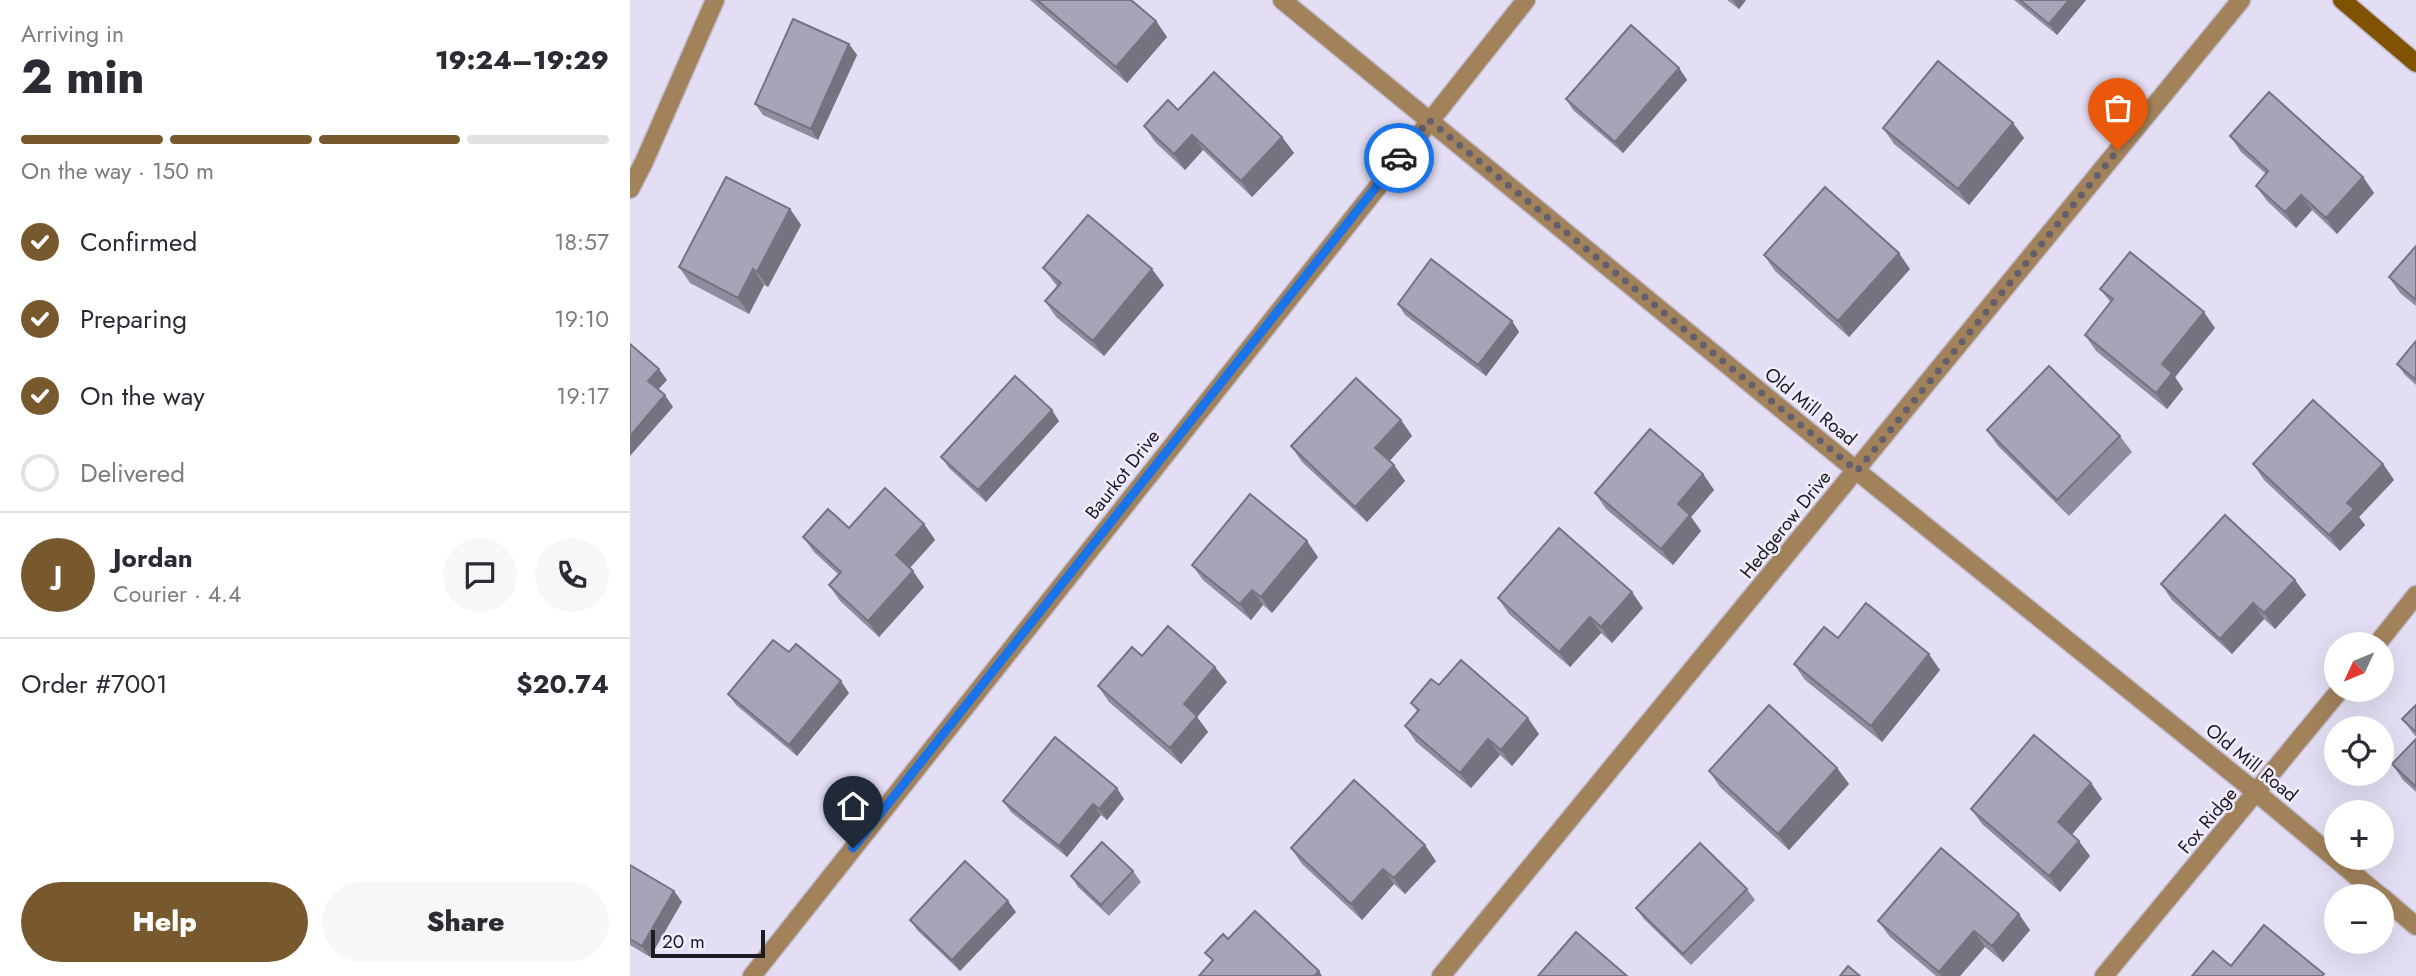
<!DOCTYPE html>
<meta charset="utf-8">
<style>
body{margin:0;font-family:Jost,sans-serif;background:#f7f7f7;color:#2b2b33;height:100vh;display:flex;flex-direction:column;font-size:26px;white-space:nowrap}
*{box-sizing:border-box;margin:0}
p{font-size:23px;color:#7c7c81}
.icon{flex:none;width:38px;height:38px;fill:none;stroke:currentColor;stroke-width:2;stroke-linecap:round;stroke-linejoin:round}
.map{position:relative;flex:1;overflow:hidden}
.side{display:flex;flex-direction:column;background:#fff;width:630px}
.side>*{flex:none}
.needle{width:46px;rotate:226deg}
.tools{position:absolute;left:1694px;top:632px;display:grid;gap:14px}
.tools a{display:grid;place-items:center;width:70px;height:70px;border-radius:50%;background:#fff;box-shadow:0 7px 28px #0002;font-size:35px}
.scale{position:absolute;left:21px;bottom:18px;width:114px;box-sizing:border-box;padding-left:7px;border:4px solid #1d1b22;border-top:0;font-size:19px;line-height:24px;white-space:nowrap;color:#1d1b22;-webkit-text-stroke:5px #f1ecfe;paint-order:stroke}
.pin{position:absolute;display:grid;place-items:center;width:60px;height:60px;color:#fff;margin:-72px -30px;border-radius:50% 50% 50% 0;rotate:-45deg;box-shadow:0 0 7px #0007}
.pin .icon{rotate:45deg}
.courier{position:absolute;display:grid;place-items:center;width:70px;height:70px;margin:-35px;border:5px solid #1a73e8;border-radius:50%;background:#fff;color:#222;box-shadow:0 2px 9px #0007}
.summary em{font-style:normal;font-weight:800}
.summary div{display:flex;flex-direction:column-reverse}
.summary{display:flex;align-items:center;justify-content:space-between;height:119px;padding:0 21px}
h1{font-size:46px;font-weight:800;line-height:52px}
.bar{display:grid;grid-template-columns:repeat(4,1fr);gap:10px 7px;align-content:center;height:84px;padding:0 21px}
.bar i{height:9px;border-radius:5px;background:#e1e1e2}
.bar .active{background:#78592e}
.bar p{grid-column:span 4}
.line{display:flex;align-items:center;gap:18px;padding:0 21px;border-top:2px solid #e1e1e2}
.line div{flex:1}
.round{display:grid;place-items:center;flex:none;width:74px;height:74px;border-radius:37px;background:#f7f7f7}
ol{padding:0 21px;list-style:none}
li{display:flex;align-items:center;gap:21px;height:77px}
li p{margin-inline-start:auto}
li .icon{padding:7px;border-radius:50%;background:#78592e;color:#fff;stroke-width:4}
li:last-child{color:#7c7c81}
li i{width:38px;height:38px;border:4px solid #e1e1e2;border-radius:50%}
.action{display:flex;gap:14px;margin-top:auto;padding:14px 21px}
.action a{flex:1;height:80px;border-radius:42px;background:#78592e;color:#fff;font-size:28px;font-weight:800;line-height:80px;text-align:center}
.action a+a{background:#f7f7f7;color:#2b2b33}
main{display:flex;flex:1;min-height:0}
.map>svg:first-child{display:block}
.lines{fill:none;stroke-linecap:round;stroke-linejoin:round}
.street-casing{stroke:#c0bbce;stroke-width:21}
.secondary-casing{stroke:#c0bbce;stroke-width:21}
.street{stroke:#a1825a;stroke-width:18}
.secondary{stroke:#7f5301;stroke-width:18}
.wall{fill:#918c9d}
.shaded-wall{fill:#767280}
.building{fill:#a9a3b7;stroke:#767280;stroke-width:2}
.done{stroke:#635f6c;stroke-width:7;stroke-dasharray:0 12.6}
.route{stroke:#1a73e8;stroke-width:9}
.labels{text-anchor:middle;stroke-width:5;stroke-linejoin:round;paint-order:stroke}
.street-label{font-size:19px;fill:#1d1b22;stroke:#f1ecfe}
</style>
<main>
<section class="side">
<div class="summary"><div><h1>2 min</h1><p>Arriving in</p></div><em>19:24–19:29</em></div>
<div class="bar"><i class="active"></i><i class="active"></i><i class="active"></i><i></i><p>On the way · 150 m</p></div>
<ol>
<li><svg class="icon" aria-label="check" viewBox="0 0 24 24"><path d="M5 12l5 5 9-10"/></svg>Confirmed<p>18:57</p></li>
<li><svg class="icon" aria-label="check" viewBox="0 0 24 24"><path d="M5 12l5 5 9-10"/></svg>Preparing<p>19:10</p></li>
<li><svg class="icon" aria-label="check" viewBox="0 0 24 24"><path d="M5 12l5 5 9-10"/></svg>On the way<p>19:17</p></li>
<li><i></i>Delivered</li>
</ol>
<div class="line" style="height:126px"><b class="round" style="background:#78592e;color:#fff">J</b><div><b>Jordan</b><p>Courier · 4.4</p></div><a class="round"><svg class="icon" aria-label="chat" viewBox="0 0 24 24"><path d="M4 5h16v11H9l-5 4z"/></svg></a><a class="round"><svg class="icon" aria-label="phone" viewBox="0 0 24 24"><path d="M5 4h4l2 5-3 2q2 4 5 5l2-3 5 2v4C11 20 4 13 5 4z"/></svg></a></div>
<div class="line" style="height:91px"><div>Order #7001</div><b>$20.74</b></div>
<div class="action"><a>Help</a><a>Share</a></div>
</section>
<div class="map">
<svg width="1786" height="976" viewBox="0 0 1786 976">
<rect width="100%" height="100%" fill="#e4def4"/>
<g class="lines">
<defs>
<g id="street">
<path d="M652,0L1227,471L1627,793L1750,896"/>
<path d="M0,189L14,162L85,0"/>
<path d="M1747,644L1786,595"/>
<path d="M1752,897L1786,926"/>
<path d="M122,976L896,0"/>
<path d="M811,976L1611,0"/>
<path d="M1474,976L1710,690"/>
</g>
<path id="secondary" d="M1712,0L1786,63"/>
</defs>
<use href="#street" class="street-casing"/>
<use href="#secondary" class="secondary-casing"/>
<use href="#street" class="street"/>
<use href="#secondary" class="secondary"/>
</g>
<g class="wall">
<path d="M400,0H501L526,21L537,37L497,83Z"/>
<path d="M1097,0H1116L1109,9Z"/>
<path d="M1384,0H1456L1427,35Z"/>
<path d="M219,44L227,55L188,140L133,115L125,104Z"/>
<path d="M1049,68L1057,80L993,153L943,110L936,99Z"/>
<path d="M548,110L652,137L664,153L622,197L573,150L555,170L525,142L514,126Z"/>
<path d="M1383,123L1394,138L1339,205L1264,144L1253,128Z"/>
<path d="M1600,136L1733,177L1744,193L1707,234L1682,210L1666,228L1637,201L1626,186L1636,174L1611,152Z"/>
<path d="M160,209L171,225L138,287L134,285L119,314L60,283L49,267Z"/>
<path d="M1786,246V306L1770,293L1759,277Z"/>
<path d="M1134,255L1280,269L1219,337L1145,271Z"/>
<path d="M413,268L534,285L474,356L426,317L415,301L427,286Z"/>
<path d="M1470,289L1585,328L1545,377L1553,389L1537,409L1466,351L1455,335L1481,303Z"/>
<path d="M768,304L882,321L889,332L856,376L775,315Z"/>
<path d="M1786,341V385L1775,375L1767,364Z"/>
<path d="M771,420L782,436L759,461L764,465L775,481L737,522L672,462L661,446Z"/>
<path d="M429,421L356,502L319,468L311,457Z"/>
<path d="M1357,430L1490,436L1502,452L1439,516L1368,446Z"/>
<path d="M1623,464H1753L1764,480L1729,517L1735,525L1710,551L1634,480Z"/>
<path d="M1073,474L1084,490L1061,517L1071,531L1043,565L976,509L965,493Z"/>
<path d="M294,524L305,540L280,568L294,587L249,637L210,601L199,585L209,575L184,552L173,537L219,528Z"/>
<path d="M688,557L642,613L633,605L621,620L573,580L562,565Z"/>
<path d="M1665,580L1676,595L1645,629L1634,619L1602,654L1542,600L1531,584Z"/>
<path d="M868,598L1013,608L982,643L971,633L940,667L879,614Z"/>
<path d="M159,652L219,693L167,756L106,705L98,694Z"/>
<path d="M512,656L597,682L567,717L578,732L551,764L479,702L468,686Z"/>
<path d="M1164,664L1310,670L1252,742L1175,680Z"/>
<path d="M809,685L909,734L882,766L870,755L841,788L786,742L775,726L788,712L781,703Z"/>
<path d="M1786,705V737L1772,719Z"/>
<path d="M1786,739V792L1773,780L1762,764Z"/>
<path d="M1207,768L1219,784L1159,850L1090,787L1079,771Z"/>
<path d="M1461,783L1472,799L1442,834L1460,856L1430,892L1352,824L1341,809Z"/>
<path d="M494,799L477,820L471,815L437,857L381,812L373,801Z"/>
<path d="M661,848L806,861L775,894L764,884L732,920L672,864Z"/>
<path d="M0,865L44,891L52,902L20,957L0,945Z"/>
<path d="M503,871L511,882L479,916L448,887L441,876Z"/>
<path d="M1117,889L1125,900L1061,965L1014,919L1006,908Z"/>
<path d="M386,912L330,971L288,931L280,920Z"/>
<path d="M1248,921L1400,930L1373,962L1355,947L1330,976H1306L1260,937Z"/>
</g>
<g class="shaded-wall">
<path d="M1103,0H1116L1109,9Z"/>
<path d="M1439,0H1456L1427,35L1419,24Z"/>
<path d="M526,21L537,37L497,83L486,67Z"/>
<path d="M219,44L227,55L188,140L181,129Z"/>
<path d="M1049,68L1057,80L993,153L985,142Z"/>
<path d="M1383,123L1394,138L1339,205L1328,189Z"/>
<path d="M562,135L573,150L555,170L544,154Z"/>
<path d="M652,137L664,153L622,197L611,181Z"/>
<path d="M1733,177L1744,193L1707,234L1696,218Z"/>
<path d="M1671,195L1682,210L1666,228L1655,212Z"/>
<path d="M160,209L171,225L138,287L127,272Z"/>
<path d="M1269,253L1280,269L1219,337L1208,321Z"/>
<path d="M123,269L134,285L119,314L108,298Z"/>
<path d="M522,269L534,285L474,356L463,341Z"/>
<path d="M1574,312L1585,328L1545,377L1553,389L1537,409L1526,393L1532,364Z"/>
<path d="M882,321L889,332L856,376L848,365Z"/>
<path d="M29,369L37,380L26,392L18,381Z"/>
<path d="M35,395L43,407L0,456V436Z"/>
<path d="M422,410L429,421L356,502L348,490Z"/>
<path d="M771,420L782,436L757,464L745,448Z"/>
<path d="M1753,464L1764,480L1729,517L1735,525L1710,551L1699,535L1717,503Z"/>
<path d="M764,465L775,481L737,522L725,507Z"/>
<path d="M1073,474L1084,490L1061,517L1071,531L1043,565L1031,549L1048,504Z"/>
<path d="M294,524L305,540L277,571L266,555Z"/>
<path d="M677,541L688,557L642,613L631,597Z"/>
<path d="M283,571L294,587L249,637L238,621Z"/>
<path d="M1665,580L1676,595L1645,629L1634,613Z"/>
<path d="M622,590L633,605L621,620L610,604Z"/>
<path d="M1002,592L1013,608L982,643L971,627Z"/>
<path d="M1623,603L1634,619L1602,654L1590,639Z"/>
<path d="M960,617L971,633L940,667L929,652Z"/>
<path d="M1299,654L1310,670L1252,742L1241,726Z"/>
<path d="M585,667L597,682L567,717L578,732L551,764L540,748L554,704Z"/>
<path d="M211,681L219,693L167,756L159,745Z"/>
<path d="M898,718L909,734L882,766L871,750Z"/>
<path d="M858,739L870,755L841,788L830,773Z"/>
<path d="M1207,768L1219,784L1159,850L1148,834Z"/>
<path d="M1461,783L1472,799L1439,838L1428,822Z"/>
<path d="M487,788L494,799L477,820L469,809Z"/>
<path d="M463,804L471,815L437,857L429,846Z"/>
<path d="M1449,841L1460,856L1430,892L1419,876Z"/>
<path d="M795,845L806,861L775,894L764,878Z"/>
<path d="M753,869L764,884L732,920L721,904Z"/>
<path d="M44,891L52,902L20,957L12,946Z"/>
<path d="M378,901L386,912L330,971L322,960Z"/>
<path d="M1389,914L1400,930L1373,962L1362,946Z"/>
<path d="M1344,931L1355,947L1330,976H1312L1309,972Z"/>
<path d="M689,971L692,976H684Z"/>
</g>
<g class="building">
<path d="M407,0H501L526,21L486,67Z"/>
<path d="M1390,0H1439L1419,24Z"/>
<path d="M163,19L219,44L181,129L125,104Z"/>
<path d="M1001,25L1049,68L985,142L936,99Z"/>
<path d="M1308,61L1383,123L1328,189L1253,128Z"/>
<path d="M584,72L652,137L611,181L562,135L544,154L514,126L538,100L548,110Z"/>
<path d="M1639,92L1733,177L1696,218L1671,195L1655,212L1626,186L1638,171L1600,136Z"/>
<path d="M96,177L160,209L127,272L123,269L108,298L49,267Z"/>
<path d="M1195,187L1269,253L1208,321L1134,255Z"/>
<path d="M458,215L522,269L463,341L415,301L431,283L413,268Z"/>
<path d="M1786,246V300L1759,277Z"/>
<path d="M1500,252L1574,312L1532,364L1542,373L1526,393L1455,335L1483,299L1470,289Z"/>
<path d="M801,259L882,321L848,365L768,304Z"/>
<path d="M1786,341V380L1767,364Z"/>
<path d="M0,344L29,369L18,381L35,395L0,436Z"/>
<path d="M1419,366L1490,436L1427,500L1357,430Z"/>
<path d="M385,376L422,410L348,490L311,457Z"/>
<path d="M726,378L771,420L745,448L764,465L725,507L661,446Z"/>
<path d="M1683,400L1753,464L1717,503L1724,509L1699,535L1623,464Z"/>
<path d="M1020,429L1073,474L1048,504L1060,515L1031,549L965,493Z"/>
<path d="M255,488L294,524L266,555L283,571L238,621L199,585L211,572L173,537L198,509L219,528Z"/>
<path d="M620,494L677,541L631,597L622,590L610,604L562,565Z"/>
<path d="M1595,515L1665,580L1634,613L1623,603L1590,639L1531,584Z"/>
<path d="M929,528L1002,592L971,627L960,617L929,652L868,598Z"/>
<path d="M1236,603L1299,654L1241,726L1164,664L1194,627L1208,638Z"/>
<path d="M538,626L585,667L554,704L567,716L540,748L468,686L502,647L512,656Z"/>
<path d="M143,640L159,652L166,644L211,681L159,745L98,694Z"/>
<path d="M831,660L898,718L871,750L858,739L830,773L775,726L789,710L781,703L801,679L809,685Z"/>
<path d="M1139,705L1207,768L1148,834L1079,771Z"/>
<path d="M1786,705V732L1772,719Z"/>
<path d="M1404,735L1461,783L1428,822L1449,841L1419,876L1341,809Z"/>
<path d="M425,737L487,788L469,809L463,804L429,846L373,801Z"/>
<path d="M1786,739V787L1762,764Z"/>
<path d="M724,780L795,845L764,878L753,869L721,904L661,848Z"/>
<path d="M472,842L503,871L471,905L441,876Z"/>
<path d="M1070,843L1117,889L1053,954L1006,908Z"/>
<path d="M1311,848L1389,914L1362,946L1344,931L1309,972L1248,921Z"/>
<path d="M335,861L378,901L322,960L280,920Z"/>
<path d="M0,865L44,891L12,946L0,939Z"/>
<path d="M625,911L689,971L684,976H569L583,960L575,953L593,934L598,939Z"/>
<path d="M1634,925L1694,974L1692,976H1562L1583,951L1601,966Z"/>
<path d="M946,932L997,976H908Z"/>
<path d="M1218,966L1230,976H1210Z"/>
</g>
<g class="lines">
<path class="done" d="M769,158L799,120L1227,471L1488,150"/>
<path class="route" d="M223,848L769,158"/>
</g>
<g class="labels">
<g class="street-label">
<text transform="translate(1181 406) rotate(39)" y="7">Old Mill Road</text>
<text transform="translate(492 474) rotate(-52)" y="7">Baurkot Drive</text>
<text transform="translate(1155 524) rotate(-51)" y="7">Hedgerow Drive</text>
<text transform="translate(1622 762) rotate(39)" y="7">Old Mill Road</text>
<text transform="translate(1577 820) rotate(-50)" y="7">Fox Ridge</text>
</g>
</g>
</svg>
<div class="tools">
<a><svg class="needle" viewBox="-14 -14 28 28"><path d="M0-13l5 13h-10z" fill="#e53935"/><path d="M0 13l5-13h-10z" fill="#7c7c81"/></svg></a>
<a><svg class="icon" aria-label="locate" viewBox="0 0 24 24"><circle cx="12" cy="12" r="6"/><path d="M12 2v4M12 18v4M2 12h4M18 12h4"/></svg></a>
<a>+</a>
<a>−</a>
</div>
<div class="scale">20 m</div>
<div class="pin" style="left:1488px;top:150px;background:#ea580c"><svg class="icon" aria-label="bag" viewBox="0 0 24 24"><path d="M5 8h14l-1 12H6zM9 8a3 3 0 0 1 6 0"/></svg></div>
<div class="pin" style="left:223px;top:848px;background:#1f2937"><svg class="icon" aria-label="home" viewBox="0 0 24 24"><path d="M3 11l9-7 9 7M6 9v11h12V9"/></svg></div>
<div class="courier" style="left:769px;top:158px"><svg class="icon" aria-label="car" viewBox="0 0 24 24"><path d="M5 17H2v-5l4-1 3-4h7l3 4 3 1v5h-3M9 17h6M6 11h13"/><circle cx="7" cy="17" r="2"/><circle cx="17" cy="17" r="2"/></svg></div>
</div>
</main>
